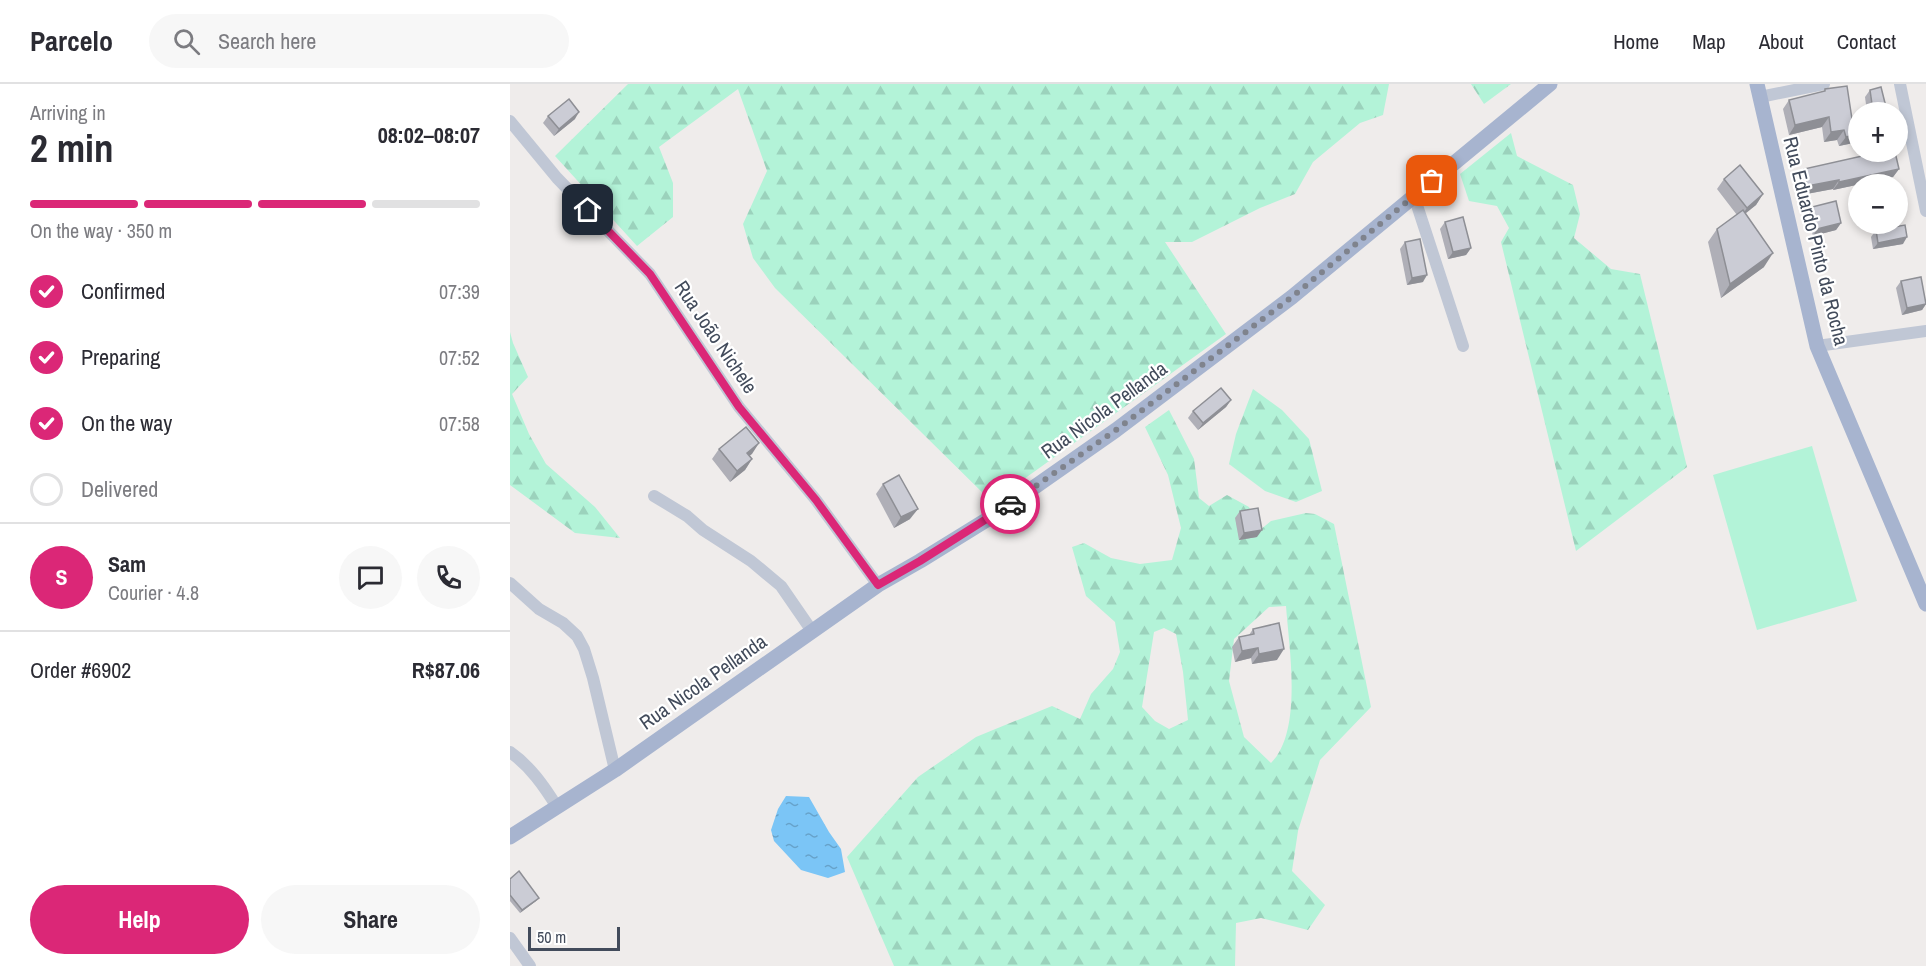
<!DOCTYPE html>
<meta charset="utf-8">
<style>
body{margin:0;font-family:"Archivo Narrow",sans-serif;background:#f7f7f7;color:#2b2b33;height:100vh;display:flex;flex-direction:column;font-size:22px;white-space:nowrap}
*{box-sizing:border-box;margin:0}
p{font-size:20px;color:#7c7c81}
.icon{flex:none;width:33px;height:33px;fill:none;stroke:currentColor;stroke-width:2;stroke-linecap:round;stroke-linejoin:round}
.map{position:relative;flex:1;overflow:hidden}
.side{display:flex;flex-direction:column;background:#fff;width:510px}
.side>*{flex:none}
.buttons{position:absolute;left:1338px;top:18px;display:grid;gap:12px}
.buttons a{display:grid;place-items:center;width:60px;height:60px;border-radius:50%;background:#fff;box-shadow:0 3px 9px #0003;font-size:30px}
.scale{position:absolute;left:18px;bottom:15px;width:92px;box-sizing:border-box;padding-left:6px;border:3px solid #424b5b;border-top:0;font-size:16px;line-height:21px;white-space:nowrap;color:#424b5b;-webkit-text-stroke:4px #fff;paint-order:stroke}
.pin{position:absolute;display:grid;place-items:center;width:51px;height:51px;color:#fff;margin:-26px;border-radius:12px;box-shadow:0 3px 9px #0006}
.courier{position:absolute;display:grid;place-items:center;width:60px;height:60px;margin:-30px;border:4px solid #db2777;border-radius:50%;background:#fff;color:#222;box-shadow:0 2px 8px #0007}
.overview em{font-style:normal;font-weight:700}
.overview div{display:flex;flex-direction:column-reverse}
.overview{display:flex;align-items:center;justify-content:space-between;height:102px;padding:0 30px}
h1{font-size:39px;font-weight:700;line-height:45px}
.bar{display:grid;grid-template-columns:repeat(4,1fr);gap:9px 6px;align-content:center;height:72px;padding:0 30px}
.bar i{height:8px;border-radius:4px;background:#e1e1e2}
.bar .active{background:#db2777}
.bar p{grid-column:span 4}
.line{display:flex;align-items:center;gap:15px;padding:0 30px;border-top:2px solid #e1e1e2}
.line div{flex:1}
.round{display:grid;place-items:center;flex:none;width:63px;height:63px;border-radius:32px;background:#f7f7f7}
ol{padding:0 30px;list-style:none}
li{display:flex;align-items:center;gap:18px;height:66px}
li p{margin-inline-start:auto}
li .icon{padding:6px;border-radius:50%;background:#db2777;color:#fff;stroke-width:4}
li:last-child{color:#7c7c81}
li i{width:33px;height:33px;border:3px solid #e1e1e2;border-radius:50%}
.primary-button{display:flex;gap:12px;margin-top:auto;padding:12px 30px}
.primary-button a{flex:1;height:69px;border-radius:36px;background:#db2777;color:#fff;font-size:24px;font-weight:700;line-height:69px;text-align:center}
.primary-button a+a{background:#f7f7f7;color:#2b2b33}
header{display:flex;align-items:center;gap:36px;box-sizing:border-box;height:84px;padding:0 30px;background:#fff;border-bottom:2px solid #e1e1e2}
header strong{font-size:28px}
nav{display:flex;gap:33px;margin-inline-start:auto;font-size:21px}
.search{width:420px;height:54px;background:#f7f7f7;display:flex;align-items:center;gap:15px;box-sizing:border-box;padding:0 21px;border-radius:33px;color:#7c7c81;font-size:22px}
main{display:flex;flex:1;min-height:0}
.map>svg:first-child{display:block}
.forest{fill:url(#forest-firs);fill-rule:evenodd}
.garden{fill:#b3f3d8}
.water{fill:url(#water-ripples)}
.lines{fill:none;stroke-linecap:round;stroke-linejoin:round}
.minor{stroke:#c0c7d5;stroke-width:12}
.major{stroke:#a7b4cf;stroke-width:15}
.wall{fill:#afafb7}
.shaded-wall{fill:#8e8f95}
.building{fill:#cbccd5;stroke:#8e8f95;stroke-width:1.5}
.done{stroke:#7f838d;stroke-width:6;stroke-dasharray:0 10.8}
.route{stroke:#db2777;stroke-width:8}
.labels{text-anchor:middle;stroke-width:4.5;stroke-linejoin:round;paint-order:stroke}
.street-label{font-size:20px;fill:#424b5b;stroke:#fff}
</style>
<header>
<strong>Parcelo</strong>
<div class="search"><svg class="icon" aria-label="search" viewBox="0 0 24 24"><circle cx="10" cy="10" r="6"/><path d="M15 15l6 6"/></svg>Search here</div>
<nav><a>Home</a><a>Map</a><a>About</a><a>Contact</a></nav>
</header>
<main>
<section class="side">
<div class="overview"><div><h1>2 min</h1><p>Arriving in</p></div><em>08:02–08:07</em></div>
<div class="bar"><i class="active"></i><i class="active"></i><i class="active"></i><i></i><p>On the way · 350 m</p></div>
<ol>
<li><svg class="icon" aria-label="check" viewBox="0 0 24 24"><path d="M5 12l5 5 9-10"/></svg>Confirmed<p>07:39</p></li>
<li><svg class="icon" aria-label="check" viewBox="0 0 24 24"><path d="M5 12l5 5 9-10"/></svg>Preparing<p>07:52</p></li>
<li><svg class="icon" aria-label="check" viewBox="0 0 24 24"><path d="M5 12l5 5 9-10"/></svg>On the way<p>07:58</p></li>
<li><i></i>Delivered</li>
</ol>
<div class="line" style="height:108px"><b class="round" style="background:#db2777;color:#fff">S</b><div><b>Sam</b><p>Courier · 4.8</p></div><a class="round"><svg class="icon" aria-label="chat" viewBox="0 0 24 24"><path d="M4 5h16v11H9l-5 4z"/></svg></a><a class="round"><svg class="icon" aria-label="phone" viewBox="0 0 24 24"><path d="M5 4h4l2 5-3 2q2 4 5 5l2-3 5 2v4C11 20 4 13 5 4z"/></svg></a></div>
<div class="line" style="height:78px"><div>Order #6902</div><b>R$87.06</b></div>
<div class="primary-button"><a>Help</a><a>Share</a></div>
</section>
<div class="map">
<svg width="1416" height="882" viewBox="0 0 1416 882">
<defs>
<pattern id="forest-firs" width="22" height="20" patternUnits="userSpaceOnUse" patternTransform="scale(1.5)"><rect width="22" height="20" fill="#b3f3d8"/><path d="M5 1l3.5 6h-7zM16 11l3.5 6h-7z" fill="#9bd2bc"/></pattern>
<pattern id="water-ripples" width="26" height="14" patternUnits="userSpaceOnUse" patternTransform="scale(1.5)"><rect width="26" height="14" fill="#7bc5f6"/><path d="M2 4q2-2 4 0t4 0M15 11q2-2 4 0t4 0" fill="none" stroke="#66a2ca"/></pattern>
</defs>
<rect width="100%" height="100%" fill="#efeceb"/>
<g class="forest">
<path d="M118,0H879L873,31L850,39L803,78L785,110L750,124L682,158H655L716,250L482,418L265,204L243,174L233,140L257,87L228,5L149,63L163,99V133L127,162L45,72Z"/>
<path d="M961,0H1001L974,20Z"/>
<path d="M1001,49L1007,72L1063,101L1070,130L1064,154L1101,185L1130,190L1177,383L1066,467L991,158L999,144L987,122L959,117L950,90Z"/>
<path d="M0,248L3,259L18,293L2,310L19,350L36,380L85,423L110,454L65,449L0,401Z"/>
<path d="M743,305L772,326L799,355L812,407L786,418L755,407L719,380L726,350Z"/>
<path d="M659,326L684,375L689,414L699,422L717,411L739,423L750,446L761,437L796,429L805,430L824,440L861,623L810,676L788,747L782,787L815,821L798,846L751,834L726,839L725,882H384L337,773L408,693L466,653L542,622L570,635L581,610L603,585L610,568L605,538L576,512L562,463L574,459L601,474L630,480L662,476L671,444L658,391L635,343ZM776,522C779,564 793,647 761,679L734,653L719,597L724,555L759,523ZM654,544L666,550L673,588L678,636L659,645L645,637L632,623L644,548Z"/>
</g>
<path class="garden" d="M1302,362L1347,517L1247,546L1203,391Z"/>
<path class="water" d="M276,712L299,713L319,748L331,765L335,788L318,794L291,786L264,757L261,746L268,725Z"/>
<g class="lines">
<g class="minor">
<path d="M1390,0L1416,127"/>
<path d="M1250,13L1314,0"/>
<path d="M0,37L47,94L140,190L229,323L306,416L368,501"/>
<path d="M904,112L953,262"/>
<path d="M1307,262L1416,247"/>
<path d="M144,412L177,432L193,446L241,477L271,502L302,547"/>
<path d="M0,499L29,525L53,539L67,552L74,565L83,594L105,686"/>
<path d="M0,668C20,682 34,702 47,723"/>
<path d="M0,854L20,882"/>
</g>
<g class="major">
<path d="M1247,0L1307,262L1416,520"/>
<path d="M0,753L105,686L368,501L410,477L486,430L606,346L782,213L1040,0"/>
</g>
</g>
<g class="wall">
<path d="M1315,5L1342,35L1348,58L1329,62L1327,56L1314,58L1312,43L1279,51L1273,25L1279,16L1313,8Z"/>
<path d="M1360,6L1376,23L1373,28H1357L1355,13Z"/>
<path d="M38,32L65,35L44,52L33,39Z"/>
<path d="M1294,85H1389L1383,93L1323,106V105L1291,111L1288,93Z"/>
<path d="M1214,95L1253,110L1246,121L1235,129L1254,183L1211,214L1198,158L1207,145L1227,131L1207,105Z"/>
<path d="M1302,123L1331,139L1326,146L1303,152L1297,130Z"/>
<path d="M935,138L961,164L956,171L938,175L930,145Z"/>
<path d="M1366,146L1393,160L1363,165L1361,153Z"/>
<path d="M895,158L913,198L897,201L890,165Z"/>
<path d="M1391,197L1416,217V220L1412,226L1392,231L1386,204Z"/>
<path d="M721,316L716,323L688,346L678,334L683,327Z"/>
<path d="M249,359L239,372L242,375L235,386L220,398L202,375L209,365Z"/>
<path d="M373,400L400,435L384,444L366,410Z"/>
<path d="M730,427L747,453L729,456L725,434Z"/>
<path d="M743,545L767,576L742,580L741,574L725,578L722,563L729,553L739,551Z"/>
<path d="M0,795L26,817L10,829L0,817Z"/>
</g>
<g class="shaded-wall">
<path d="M1376,23L1373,28H1362L1363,27Z"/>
<path d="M69,28L65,35L44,52L49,45Z"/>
<path d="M1319,33L1312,43L1279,51L1285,41Z"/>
<path d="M1334,46L1327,56L1314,58L1321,48Z"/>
<path d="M1348,50V58L1329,62L1336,53Z"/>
<path d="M1389,85L1383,93L1323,106L1329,98Z"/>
<path d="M1329,96L1323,105L1291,111L1297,102Z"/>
<path d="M1253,110L1246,121L1230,134L1237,124Z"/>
<path d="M1331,139L1326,146L1303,152L1307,145Z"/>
<path d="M1397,153L1393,160L1363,165L1368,159Z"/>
<path d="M961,164L956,171L938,175L943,168Z"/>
<path d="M1263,169L1254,183L1211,214L1220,200Z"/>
<path d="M917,191L913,198L897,201L902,194Z"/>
<path d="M1416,220L1412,226L1392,231L1397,224Z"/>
<path d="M721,316L716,323L688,346L693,339Z"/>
<path d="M249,359L242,370L230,379L237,369Z"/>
<path d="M242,375L235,386L220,398L227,387Z"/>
<path d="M408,425L400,435L384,444L391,433Z"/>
<path d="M752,446L747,453L729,456L734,449Z"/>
<path d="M748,564L741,574L725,578L732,567Z"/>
<path d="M774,565L767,576L742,580L749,570Z"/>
<path d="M29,814L26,817L10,829L12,826Z"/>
</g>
<g class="building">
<path d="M1337,2L1342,35L1348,33V50L1336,53L1334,46L1321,48L1319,33L1285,41L1279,16L1315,7V5Z"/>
<path d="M1371,3L1376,23L1363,27L1360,6Z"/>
<path d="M59,15L69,28L49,45L38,32Z"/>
<path d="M1370,68H1385L1389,85L1329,98V96L1297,102L1294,85Z"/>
<path d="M1230,81L1253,110L1237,124L1214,95Z"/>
<path d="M1326,117L1331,139L1307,145L1302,123Z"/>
<path d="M1233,126L1263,169L1220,200L1207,145Z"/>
<path d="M953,133L961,164L943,168L935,138Z"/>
<path d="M1395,141L1397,153L1368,159L1366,146Z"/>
<path d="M910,155L917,191L902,194L895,158Z"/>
<path d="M1411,193L1416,220L1397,224L1391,197Z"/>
<path d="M711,304L721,316L693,339L683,327Z"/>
<path d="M236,343L249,359L237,369L242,375L227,387L209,365Z"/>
<path d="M389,391L408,425L391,433L373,400Z"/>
<path d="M748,424L752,446L734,449L730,427Z"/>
<path d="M769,539L774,565L749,570L748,564L732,567L729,553L744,550L743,545Z"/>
<path d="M9,787L29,814L12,826L0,811V795Z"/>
</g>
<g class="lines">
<path class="done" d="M500,420L606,346L782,213L922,97"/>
<path class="route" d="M78,126L140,190L229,323L306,416L368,501L410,477L500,420"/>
</g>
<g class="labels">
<g class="street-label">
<text transform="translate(1306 157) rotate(76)" y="7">Rua Eduardo Pinto da Rocha</text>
<text transform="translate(206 253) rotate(56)" y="7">Rua João Nichele</text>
<text transform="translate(594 326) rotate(-36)" y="7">Rua Nicola Pellanda</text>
<text transform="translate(193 598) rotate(-35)" y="7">Rua Nicola Pellanda</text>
</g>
</g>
</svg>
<div class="buttons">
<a>+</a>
<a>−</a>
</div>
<div class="scale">50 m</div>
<div class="pin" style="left:922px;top:97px;background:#ea580c"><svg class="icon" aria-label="bag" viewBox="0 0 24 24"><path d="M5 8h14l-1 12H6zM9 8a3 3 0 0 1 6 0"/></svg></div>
<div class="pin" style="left:78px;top:126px;background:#1f2937"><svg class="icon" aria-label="home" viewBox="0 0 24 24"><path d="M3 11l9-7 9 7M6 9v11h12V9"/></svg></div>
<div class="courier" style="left:500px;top:420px"><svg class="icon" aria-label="car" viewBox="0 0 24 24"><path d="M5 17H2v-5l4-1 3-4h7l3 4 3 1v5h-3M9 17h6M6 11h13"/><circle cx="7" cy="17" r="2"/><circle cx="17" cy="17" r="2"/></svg></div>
</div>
</main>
